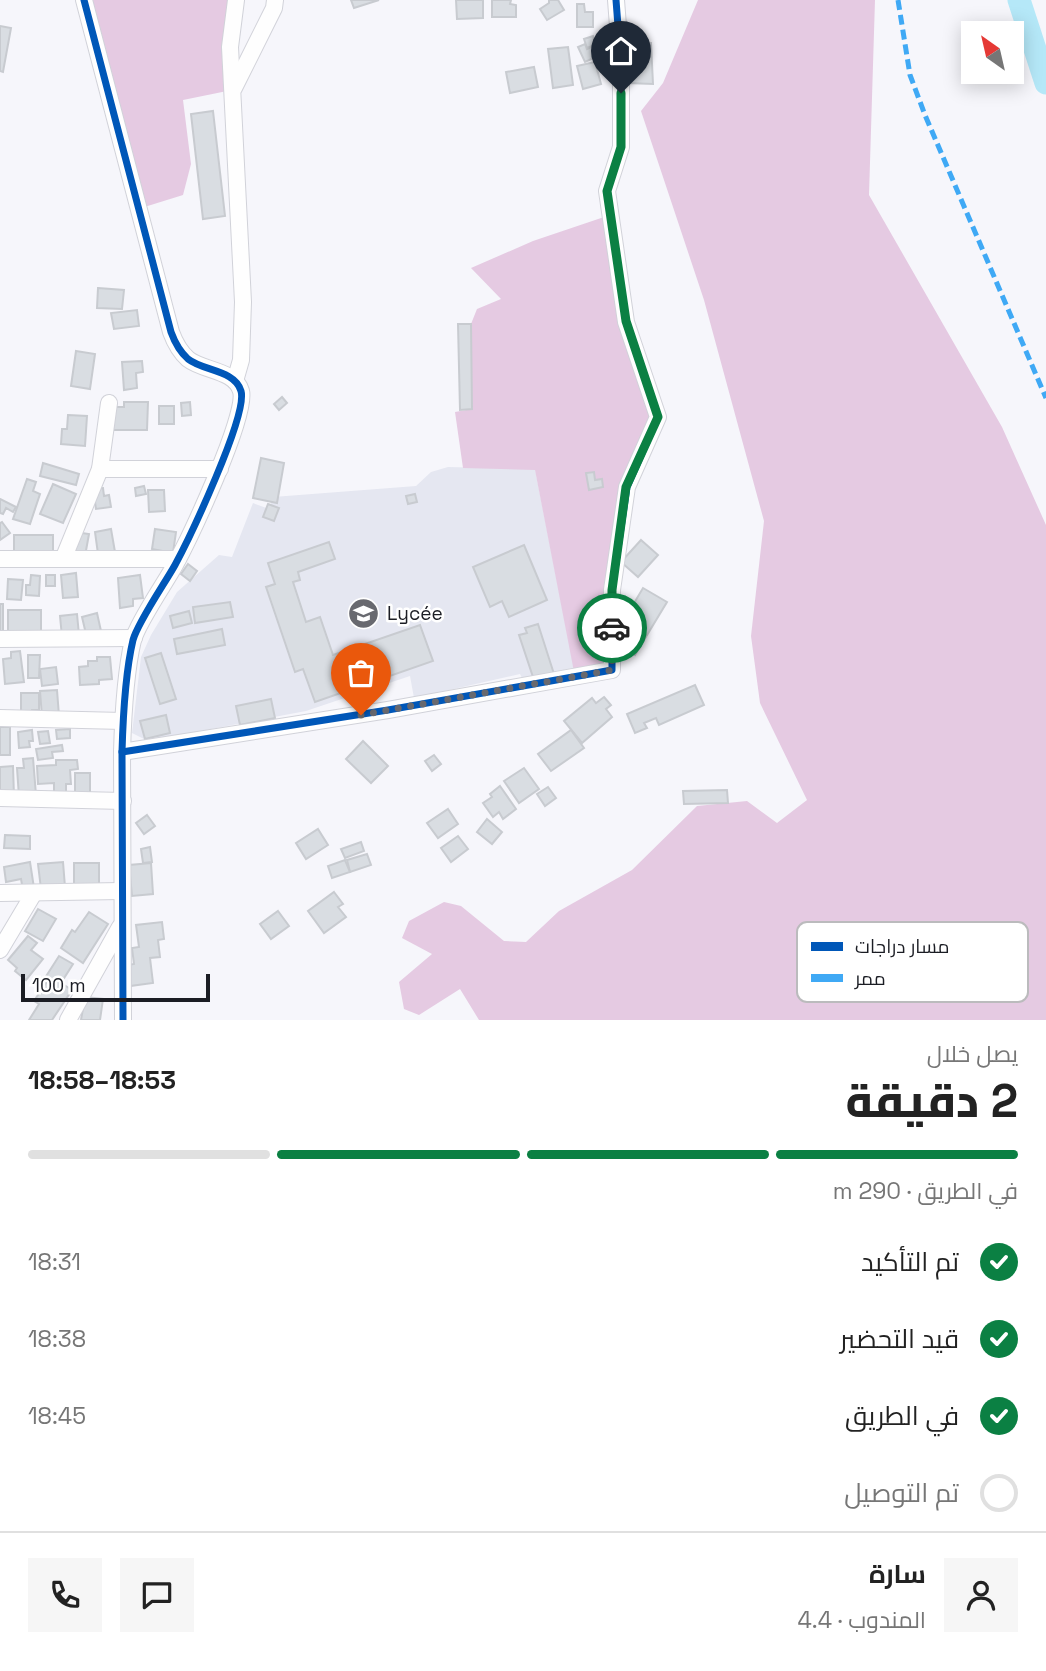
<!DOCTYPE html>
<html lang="ar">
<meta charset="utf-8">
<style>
body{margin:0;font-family:"Space Grotesk",Cairo,sans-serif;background:#f6f6f6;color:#222;direction:rtl;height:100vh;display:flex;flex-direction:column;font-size:26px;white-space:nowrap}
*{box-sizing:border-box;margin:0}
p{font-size:23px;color:#767676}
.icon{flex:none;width:38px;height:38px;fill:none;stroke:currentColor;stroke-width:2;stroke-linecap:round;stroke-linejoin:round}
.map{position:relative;height:1020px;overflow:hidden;direction:ltr}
.drawer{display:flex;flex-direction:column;background:#fff;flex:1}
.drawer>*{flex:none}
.needle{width:46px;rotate:326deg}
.buttons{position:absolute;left:961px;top:21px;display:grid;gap:14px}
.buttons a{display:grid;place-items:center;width:63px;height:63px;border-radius:0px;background:#fff;box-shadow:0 4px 18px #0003;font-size:35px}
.scale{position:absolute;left:21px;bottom:18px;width:189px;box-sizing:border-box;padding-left:7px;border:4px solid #1b1d24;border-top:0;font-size:19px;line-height:24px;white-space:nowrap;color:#1b1d24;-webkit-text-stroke:5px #fff;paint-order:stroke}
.pin{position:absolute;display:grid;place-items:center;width:60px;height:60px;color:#fff;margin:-72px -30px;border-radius:50% 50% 50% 0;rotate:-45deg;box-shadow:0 0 7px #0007}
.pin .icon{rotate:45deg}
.courier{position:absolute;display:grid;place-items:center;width:70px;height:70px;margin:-35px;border:5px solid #0b8043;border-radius:50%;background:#fff;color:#222;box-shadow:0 2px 9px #0007}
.head em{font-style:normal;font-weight:800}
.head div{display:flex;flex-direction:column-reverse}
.head{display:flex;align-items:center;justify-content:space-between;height:119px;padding:0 28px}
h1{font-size:46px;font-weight:800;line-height:52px}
.bar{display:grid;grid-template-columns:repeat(4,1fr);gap:10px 7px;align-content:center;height:84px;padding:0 28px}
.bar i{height:9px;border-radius:5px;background:#e0e0e0}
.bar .active{background:#0b8043}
.bar p{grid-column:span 4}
.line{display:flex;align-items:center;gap:18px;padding:0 28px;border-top:2px solid #e0e0e0}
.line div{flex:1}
.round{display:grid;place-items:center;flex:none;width:74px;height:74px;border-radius:0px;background:#f6f6f6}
ol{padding:0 28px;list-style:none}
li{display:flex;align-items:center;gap:21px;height:77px}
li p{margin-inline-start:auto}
li .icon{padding:7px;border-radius:50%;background:#0b8043;color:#fff;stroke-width:4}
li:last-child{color:#767676}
li i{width:38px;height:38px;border:4px solid #e0e0e0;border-radius:50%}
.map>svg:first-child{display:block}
.built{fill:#e5e7f1}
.forest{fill:#e5cae2}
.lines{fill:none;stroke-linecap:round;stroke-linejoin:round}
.river{stroke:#b5e8f8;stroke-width:23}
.building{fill:#d9dde2;stroke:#c8cbd0;stroke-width:2}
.street-casing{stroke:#d1d2d9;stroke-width:18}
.street{stroke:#fefefe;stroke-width:16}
.quiet{stroke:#3fa9f5;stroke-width:5;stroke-dasharray:10 5;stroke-linecap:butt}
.cycleway-casing{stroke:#fff;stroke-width:11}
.cycleway{stroke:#0057b8;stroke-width:7}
.done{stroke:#68696f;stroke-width:7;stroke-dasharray:0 12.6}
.route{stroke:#0b8043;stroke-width:9}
.labels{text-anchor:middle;stroke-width:5;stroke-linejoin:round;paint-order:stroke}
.poi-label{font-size:19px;fill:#1b1d24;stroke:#fff;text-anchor:start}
.key{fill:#fff;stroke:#bbbbbd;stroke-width:2}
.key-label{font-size:19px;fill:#1b1d24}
</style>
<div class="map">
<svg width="1046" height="1020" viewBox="0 0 1046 1020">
<rect width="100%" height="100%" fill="#f6f6fb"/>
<path class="built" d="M448,467L535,469L574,668L522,678L520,674L414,698L410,676L306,711L148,741L132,733L141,657L151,635L177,592L219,555L232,557L253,503L269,509L273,497L416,486L431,472Z"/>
<g class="forest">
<path d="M84,0H236L232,90L183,100L191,164L183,195L138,209Z"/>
<path d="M698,0H875L869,195L1002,427L1046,525V1020H479L460,989L419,1015L404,1009L399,982L432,954L402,938L409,921L444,902L461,906L504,941L526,942L559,911L632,870L697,806L747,801L777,823L807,800L760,703L751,636L764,521L704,300L641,111L663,83Z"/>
<path d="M610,215L626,322L658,417L626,487L612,670L575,677L535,470L463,468L455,412L472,409L471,324L477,309L501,299L471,268L533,241Z"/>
</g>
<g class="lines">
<path class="river" d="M1019,0L1046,83"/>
</g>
<g class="building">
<path d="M351,0H379L354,8Z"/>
<path d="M456,0H483V18L457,19Z"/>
<path d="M492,0H511L510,4L516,5V17H492Z"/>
<path d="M549,0H558L564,10L547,20L540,9L549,3Z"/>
<path d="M577,4H584L585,12H593V27H577Z"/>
<path d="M0,26L11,28L3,72L0,71Z"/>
<path d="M593,36L595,45L587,48L584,39Z"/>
<path d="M651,43L653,84L627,83L625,52L641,50L640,44Z"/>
<path d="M585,44L587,49L593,46L598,56L585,62L578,47Z"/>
<path d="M568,47L573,85L553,88L548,49Z"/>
<path d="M595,62L601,84L583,89L577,66Z"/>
<path d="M534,67L538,87L510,93L506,72Z"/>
<path d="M213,111L225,216L203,219L191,114Z"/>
<path d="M98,288L124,290L122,309L97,308Z"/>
<path d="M137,310L139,326L114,329L111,313Z"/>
<path d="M458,324H471L472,409L460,410Z"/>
<path d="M76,351L95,354L90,389L71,386Z"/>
<path d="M142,361L143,372L136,373L137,388L124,390L122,362Z"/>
<path d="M282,397L287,403L279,410L274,404Z"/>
<path d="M124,402H148L147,430H112V407H124Z"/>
<path d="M190,402L191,415L182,416L181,403Z"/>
<rect x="159" y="406" width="15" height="18"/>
<path d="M68,415L87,416L85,446L61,444L62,429H67Z"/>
<path d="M261,458L284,463L277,503L253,498Z"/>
<path d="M43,463L79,474L76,485L40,476Z"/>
<path d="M594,472L595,480L602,479L603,487L589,490L586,473Z"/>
<path d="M27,479L36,482L33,491L40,494L30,524L13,519Z"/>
<path d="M53,484L76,494L63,523L40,514Z"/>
<path d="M144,486L146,494L136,496L135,488Z"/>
<path d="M103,488L104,496L109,495L111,507L96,509L93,489Z"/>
<path d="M148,490H164L165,511L149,512Z"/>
<path d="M415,494L417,502L408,504L406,496Z"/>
<path d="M0,499L16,507L13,512L6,508L3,514L0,513Z"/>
<path d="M268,504L279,508L274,521L263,517Z"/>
<path d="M2,522L10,533L0,540V523Z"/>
<path d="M111,529L115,552L98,554L95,532Z"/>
<path d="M155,529L176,532L173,553L152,549Z"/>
<path d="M75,532L89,534L85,556L71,554Z"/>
<rect x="14" y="535" width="39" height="20"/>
<path d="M641,540L658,555L638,577L621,562Z"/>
<path d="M329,542L335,559L298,572L300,580L293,582L306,622L320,617L333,655L420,625L433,661L315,702L303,669L295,672L266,587L275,584L268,563Z"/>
<path d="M524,545L547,600L509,617L502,601L490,607L473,567Z"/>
<path d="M188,564L197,571L190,581L181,574Z"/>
<path d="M76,573L78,597L63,598L61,575Z"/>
<path d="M31,575L40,576L39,596L26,595V585H30Z"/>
<rect x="46" y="575" width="9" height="11"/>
<path d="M140,575L143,598L133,599V606L120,608L118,578Z"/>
<path d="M8,579L23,580L21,600L7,599Z"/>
<path d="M643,588L667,602L635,655L625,650L622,655L608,647Z"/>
<path d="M230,602L233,617L195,623L193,607Z"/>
<rect x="0" y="604" width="3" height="31"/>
<path d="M8,610H41V637L8,636Z"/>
<path d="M189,611L192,623L173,628L170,616Z"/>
<path d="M97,613L101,631L86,634L82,617Z"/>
<path d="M77,614L79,635L62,637L60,616Z"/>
<path d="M538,624L554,674L534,680L519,635L527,633L525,628Z"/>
<path d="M222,629L225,645L177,654L174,639Z"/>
<path d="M20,651L24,682L5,684L3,659L11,658V652Z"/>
<path d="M161,653L176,699L160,704L145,658Z"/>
<path d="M28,655H40L39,678H28Z"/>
<path d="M97,657H110L112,679L99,680V684L80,685L79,667L88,666V661H97Z"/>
<path d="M56,667L58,684L42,686L40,669Z"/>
<path d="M695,685L704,705L659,725L656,718L644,723L647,728L635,733L627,714Z"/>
<path d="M57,690L59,716L42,717L40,691Z"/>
<path d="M21,693H39V710H32V716H21Z"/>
<path d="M604,697L611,705L606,709L612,717L582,743L564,721L592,698L596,703Z"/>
<path d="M271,699L275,718L240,725L236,706Z"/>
<path d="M166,715L170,733L145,739L140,721Z"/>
<rect x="0" y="727" width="10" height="28"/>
<path d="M70,729V738L57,739L56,730Z"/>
<path d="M32,730L33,741H29L30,747L19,748L18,732Z"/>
<path d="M571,730L584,748L551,771L538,754Z"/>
<path d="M48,731L50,743L40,744L38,732Z"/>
<path d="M363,741L388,766L371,783L346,759Z"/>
<path d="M62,745L63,751L52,752L53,758L38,760L36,749Z"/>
<path d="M434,755L441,764L432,771L425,761Z"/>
<path d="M33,758L36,795L19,797L17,768H24L23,759Z"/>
<path d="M56,760H77L78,769L70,770L71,784H66V793L54,794V783L38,784L37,766L56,765Z"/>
<path d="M13,766L14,797H0V767Z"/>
<path d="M524,768L539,789L519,803L504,781Z"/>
<rect x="75" y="773" width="15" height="20"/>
<path d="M500,786L516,809L503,819L499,812L493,817L483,803L492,797L490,794Z"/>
<path d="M548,787L556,798L545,806L537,794Z"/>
<path d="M727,790L728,803L684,804L683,791Z"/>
<path d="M448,809L458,824L438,838L427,823Z"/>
<path d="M147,815L155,826L144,834L136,823Z"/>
<path d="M487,819L502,832L492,844L477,832Z"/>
<path d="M318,829L328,845L306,859L296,843Z"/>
<path d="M5,835L30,836V849L4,848Z"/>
<path d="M458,836L468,849L451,862L441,848Z"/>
<path d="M361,842L364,851L345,858L341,849Z"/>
<path d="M150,847L152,862L143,863L141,849Z"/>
<path d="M367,854L371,865L350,872L347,860Z"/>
<path d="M345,860L350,872L332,878L328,866Z"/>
<path d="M30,862L34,888L23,890L21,879L6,882L4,867Z"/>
<path d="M63,862L65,887L41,889L38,864Z"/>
<rect x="74" y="863" width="25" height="25"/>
<path d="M151,863L153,894L132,896L129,865Z"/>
<path d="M334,892L343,904L338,907L346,917L324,933L308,911Z"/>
<path d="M38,909L56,919L43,941L25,931Z"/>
<path d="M278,911L289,926L271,939L260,924Z"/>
<path d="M89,912L108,924L83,963L61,948L72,930L75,932Z"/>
<path d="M162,922L164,939L158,940L160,957L150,958L153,983L130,986L128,965L134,964L132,948L139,947L136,925Z"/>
<path d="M28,936L37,943L31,950L43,959L26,980L15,971L17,968L8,960Z"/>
<path d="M59,956L73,964L61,983L72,990L52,1020H29L39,1004L34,1001L48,980L45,978Z"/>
<path d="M85,997L103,999L100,1020H81Z"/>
</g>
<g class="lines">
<defs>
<g id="street">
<path d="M84,0L171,332C175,343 179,351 188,359C203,371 235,370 241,391C248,415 189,539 175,565C165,583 138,622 133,640C125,674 123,716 122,752L123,1020"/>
<path d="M234,88L274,8L275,0"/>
<path d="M235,381L241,360L243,302L230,47L236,0"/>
<path d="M100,469H220"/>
<path d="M64,557L100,469L109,403"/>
<path d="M0,559H178"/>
<path d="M0,639L134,638"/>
<path d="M0,718L123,721"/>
<path d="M122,752L388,710L612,670V590L627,487L658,417L626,322L607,191L621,147V65L616,0"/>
<path d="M0,798L123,801"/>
<path d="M0,893L121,891"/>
<path d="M0,950L34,893"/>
<path d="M68,1020L120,927"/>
</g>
</defs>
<use href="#street" class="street-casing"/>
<use href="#street" class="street"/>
<path class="quiet" d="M898,0L910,75L925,115L1046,398"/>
<defs>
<g id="cycleway">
<path d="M84,0L171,332C175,343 179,351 188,359C203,371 235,370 241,391C248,415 189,539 175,565C165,583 138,622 133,640C125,674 123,716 122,752L123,1020"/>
<path d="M122,752L388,710L612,670V590L627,487L658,417L626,322L607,191L621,147V65L616,0"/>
</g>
</defs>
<use href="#cycleway" class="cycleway-casing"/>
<use href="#cycleway" class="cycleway"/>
</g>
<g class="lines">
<path class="done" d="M361,715L612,670V628"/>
<path class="route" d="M612,628V590L626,487L658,417L626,321L607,191L621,147V93"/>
</g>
<defs>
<symbol id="school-disc" viewBox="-11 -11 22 22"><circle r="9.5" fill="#68696f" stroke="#fff"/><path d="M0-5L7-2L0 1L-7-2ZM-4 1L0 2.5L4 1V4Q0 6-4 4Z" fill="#fff"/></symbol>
</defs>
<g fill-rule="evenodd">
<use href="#school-disc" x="346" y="596" width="35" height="35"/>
</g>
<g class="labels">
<g class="poi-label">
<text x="387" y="620">Lycée</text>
</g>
</g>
<rect x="797" y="922" width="231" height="80" rx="10" class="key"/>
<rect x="811" y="942" width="32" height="9" fill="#0057b8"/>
<rect x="811" y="974" width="32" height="8" fill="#3fa9f5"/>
<g class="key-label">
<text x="855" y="953">مسار دراجات</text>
<text x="855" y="985">ممر</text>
</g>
</svg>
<div class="buttons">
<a><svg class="needle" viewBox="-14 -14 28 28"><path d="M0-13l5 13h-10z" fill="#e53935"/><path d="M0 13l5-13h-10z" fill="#767676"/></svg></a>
</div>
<div class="scale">100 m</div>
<div class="pin" style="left:361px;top:715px;background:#ea580c"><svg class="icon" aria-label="bag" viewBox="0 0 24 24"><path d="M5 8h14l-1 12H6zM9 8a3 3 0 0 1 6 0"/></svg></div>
<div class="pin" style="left:621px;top:93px;background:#1f2937"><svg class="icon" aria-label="home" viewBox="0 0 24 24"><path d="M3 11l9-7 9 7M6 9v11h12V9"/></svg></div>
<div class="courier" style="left:612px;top:628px"><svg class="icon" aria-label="car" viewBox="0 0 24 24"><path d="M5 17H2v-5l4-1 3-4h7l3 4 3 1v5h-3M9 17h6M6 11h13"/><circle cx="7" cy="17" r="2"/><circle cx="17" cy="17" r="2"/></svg></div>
</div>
<section class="drawer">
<div class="head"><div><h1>2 دقيقة</h1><p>يصل خلال</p></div><em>18:53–18:58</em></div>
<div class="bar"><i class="active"></i><i class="active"></i><i class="active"></i><i></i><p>في الطريق · 290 m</p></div>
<ol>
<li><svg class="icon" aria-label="check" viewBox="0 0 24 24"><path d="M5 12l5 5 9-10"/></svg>تم التأكيد<p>18:31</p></li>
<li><svg class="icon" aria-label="check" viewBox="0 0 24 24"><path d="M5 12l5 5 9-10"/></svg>قيد التحضير<p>18:38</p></li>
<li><svg class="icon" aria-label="check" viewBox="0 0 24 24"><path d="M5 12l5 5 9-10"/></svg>في الطريق<p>18:45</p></li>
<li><i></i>تم التوصيل</li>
</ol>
<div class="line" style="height:126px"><a class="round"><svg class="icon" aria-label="person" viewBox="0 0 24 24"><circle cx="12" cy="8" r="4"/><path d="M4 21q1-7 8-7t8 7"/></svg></a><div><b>سارة</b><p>المندوب · 4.4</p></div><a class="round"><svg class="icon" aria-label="chat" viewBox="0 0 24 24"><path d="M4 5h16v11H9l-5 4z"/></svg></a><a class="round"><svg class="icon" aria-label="phone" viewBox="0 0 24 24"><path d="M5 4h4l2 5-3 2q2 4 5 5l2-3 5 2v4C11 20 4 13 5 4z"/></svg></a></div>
</section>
